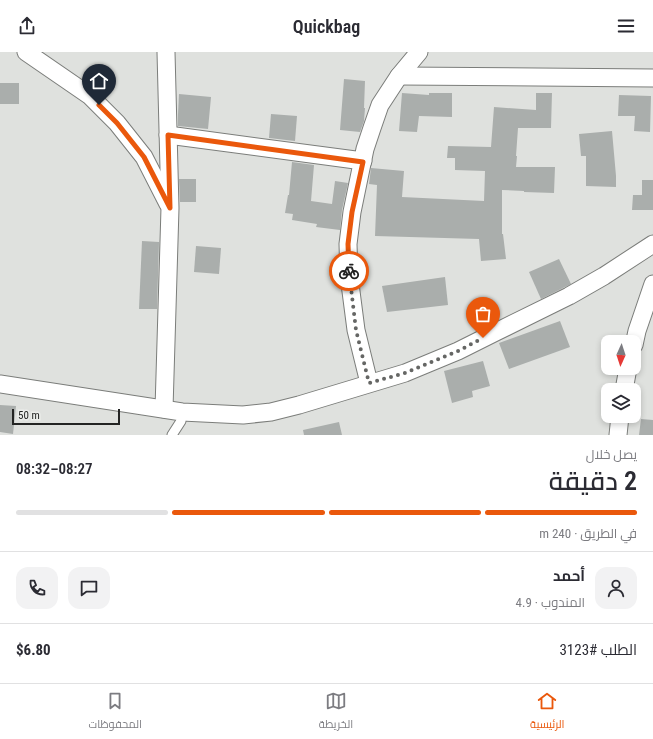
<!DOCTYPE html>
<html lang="ar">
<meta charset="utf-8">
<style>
body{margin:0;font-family:"Roboto Condensed",Cairo,sans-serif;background:#f2f2f3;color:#2b2b33;direction:rtl;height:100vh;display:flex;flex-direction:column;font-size:15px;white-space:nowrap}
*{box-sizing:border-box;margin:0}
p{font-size:13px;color:#7c7c81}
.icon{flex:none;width:22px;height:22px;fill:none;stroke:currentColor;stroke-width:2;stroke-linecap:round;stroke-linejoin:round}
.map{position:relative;height:383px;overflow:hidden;direction:ltr}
.panel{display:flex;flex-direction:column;background:#fff;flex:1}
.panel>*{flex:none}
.needle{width:26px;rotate:183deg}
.controls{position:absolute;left:601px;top:283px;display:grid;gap:8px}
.controls a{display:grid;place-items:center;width:40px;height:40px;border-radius:8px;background:#fff;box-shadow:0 2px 6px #0003;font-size:20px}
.scale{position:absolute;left:12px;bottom:10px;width:108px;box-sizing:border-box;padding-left:4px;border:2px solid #232423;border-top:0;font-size:11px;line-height:14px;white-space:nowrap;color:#232423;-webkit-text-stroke:3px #eceeeb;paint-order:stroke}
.pin{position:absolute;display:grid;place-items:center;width:34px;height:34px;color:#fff;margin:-41px -17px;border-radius:50% 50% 50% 0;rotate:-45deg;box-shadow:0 0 4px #0007}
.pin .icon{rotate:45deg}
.courier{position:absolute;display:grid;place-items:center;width:40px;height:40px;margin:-20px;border:3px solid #ea580c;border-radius:50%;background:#fff;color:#222;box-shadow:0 1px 5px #0007}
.summary em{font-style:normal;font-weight:600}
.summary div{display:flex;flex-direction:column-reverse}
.summary{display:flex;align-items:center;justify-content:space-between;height:68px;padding:0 16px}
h1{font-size:26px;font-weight:600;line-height:30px}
.bar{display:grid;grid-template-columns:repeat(4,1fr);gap:6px 4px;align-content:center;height:48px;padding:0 16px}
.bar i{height:5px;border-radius:3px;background:#e1e1e2}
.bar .on{background:#ea580c}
.bar p{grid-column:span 4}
.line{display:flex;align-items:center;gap:10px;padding:0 16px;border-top:1px solid #e1e1e2}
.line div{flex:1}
.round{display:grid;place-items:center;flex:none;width:42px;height:42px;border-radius:12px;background:#f2f2f3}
header{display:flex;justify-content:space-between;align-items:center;height:52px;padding:0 16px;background:#fff;font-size:18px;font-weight:600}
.dock{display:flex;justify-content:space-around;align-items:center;height:56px;border-top:1px solid #e1e1e2;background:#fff;font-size:11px;color:#7c7c81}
.dock a{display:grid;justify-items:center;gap:2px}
.dock .on{color:#ea580c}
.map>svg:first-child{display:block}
.building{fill:#aaaeac}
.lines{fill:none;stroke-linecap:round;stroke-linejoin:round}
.lane-casing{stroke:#7b7d7a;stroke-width:11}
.street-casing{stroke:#7b7d7a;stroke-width:19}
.lane{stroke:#fff;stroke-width:9}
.street{stroke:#fff;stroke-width:17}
.done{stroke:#656664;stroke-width:4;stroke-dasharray:0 7.2}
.route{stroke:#ea580c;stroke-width:5}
</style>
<header><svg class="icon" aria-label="menu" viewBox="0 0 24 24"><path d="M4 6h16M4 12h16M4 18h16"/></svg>Quickbag<svg class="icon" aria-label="share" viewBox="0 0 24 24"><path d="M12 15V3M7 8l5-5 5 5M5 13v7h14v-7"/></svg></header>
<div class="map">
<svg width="653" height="383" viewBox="0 0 653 383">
<rect width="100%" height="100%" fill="#dfe1de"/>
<g class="building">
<path d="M344,27L365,29L364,56H365L364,69L360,80L340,78Z"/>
<rect x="0" y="31" width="19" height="21"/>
<path d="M402,41L429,43V41H452V65L419,64L417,80L399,79Z"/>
<path d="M536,41H552L551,76H518L516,104H517L516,115H555L554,141L524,140V139L502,138V182H503L506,207L481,209L479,187L375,184L377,133L369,132L371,116L404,119L402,145L484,149L485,119L455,118V106H447L448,94L491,95L494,55L536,58Z"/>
<path d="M179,42L211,45L208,77L178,74V62Z"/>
<path d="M619,43L651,44L650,80L634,79L635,64H618Z"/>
<path d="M271,62L297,64L295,89L269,86Z"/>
<path d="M612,79L616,124V135L586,134V104H581L579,82Z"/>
<path d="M292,110L314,113L311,149L332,152L335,129L348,131L342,158L340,178L316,175L317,172L292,168L293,162L285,161L288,143H289Z"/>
<path d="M179,127H196V150H180Z"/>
<path d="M642,128H653V158H632L633,143H642Z"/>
<path d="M142,189L159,190L157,257H139Z"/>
<path d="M196,194L221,196L219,222L194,220Z"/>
<path d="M559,207L571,232L541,247L529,220Z"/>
<path d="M445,225L448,253L387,260L382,234Z"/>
<path d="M560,269L570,295L509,317L499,291Z"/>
<path d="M483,309L490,334L472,339L473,345L452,351L444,319Z"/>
<path d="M0,353L16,354L13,382L0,380Z"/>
<path d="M641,367L653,368V383H639Z"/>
<path d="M339,370L342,383H304L303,378Z"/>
</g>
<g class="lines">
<defs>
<path id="lane" d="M172,383L181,369L182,360"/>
<g id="street">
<path d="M26,0L90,44L117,71L144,105L168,152"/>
<path d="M399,24L653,26"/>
<path d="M168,83L363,109"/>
<path d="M634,293L637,279L653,232"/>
<path d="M369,331L356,278L349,224L348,192L352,160L365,97L372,76L380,53L399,24L419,0"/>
<path d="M0,332L182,360L243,363L271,360L299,353L405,321L458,299L496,280L569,244L604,224L653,192"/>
<path d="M624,338L628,316"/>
<path d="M164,357L170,156L166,0"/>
<path d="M618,383L620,364"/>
</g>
</defs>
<use href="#lane" class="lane-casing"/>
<use href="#street" class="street-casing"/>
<use href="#lane" class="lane"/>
<use href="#street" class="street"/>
</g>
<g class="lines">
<path class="done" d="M349,219L356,278L369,331L405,321L458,299L483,286"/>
<path class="route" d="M99,53L117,71L144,105L170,156L168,83L363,110L352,160L348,192L349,219"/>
</g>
</svg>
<div class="controls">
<a><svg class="needle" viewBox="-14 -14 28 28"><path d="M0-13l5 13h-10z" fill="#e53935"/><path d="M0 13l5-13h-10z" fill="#7c7c81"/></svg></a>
<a><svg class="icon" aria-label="layers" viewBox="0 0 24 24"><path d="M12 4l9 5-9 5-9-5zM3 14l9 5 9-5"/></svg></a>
</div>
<div class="scale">50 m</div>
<div class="pin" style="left:483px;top:286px;background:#ea580c"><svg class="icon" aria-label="bag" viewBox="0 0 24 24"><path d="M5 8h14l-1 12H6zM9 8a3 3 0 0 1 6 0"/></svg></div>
<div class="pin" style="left:99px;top:53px;background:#1f2937"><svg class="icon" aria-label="home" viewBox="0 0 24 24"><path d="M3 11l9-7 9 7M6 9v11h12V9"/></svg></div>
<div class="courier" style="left:349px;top:219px"><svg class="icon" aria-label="bike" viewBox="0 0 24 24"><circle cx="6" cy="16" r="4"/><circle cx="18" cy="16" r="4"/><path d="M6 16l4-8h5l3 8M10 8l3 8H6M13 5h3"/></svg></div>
</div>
<section class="panel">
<div class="summary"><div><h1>2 دقيقة</h1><p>يصل خلال</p></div><em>08:27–08:32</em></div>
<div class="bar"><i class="on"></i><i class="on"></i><i class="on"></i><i></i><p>في الطريق · 240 m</p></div>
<div class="line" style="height:72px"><a class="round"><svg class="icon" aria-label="person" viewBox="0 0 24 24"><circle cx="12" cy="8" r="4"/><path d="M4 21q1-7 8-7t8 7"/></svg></a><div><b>أحمد</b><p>المندوب · 4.9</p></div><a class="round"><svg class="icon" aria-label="chat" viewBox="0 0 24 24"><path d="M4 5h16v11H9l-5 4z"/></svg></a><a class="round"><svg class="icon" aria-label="phone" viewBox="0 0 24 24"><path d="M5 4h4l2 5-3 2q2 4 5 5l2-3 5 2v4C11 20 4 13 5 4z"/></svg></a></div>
<div class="line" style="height:52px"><div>الطلب #3123</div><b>$6.80</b></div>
</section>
<nav class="dock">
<a class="on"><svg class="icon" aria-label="home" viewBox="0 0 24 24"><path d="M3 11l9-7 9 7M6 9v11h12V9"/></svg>الرئيسية</a>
<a><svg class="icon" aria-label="map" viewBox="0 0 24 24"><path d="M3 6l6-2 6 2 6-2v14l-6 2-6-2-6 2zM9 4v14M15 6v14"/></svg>الخريطة</a>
<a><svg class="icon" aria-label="saved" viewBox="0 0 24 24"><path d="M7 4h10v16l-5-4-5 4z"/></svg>المحفوظات</a>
</nav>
